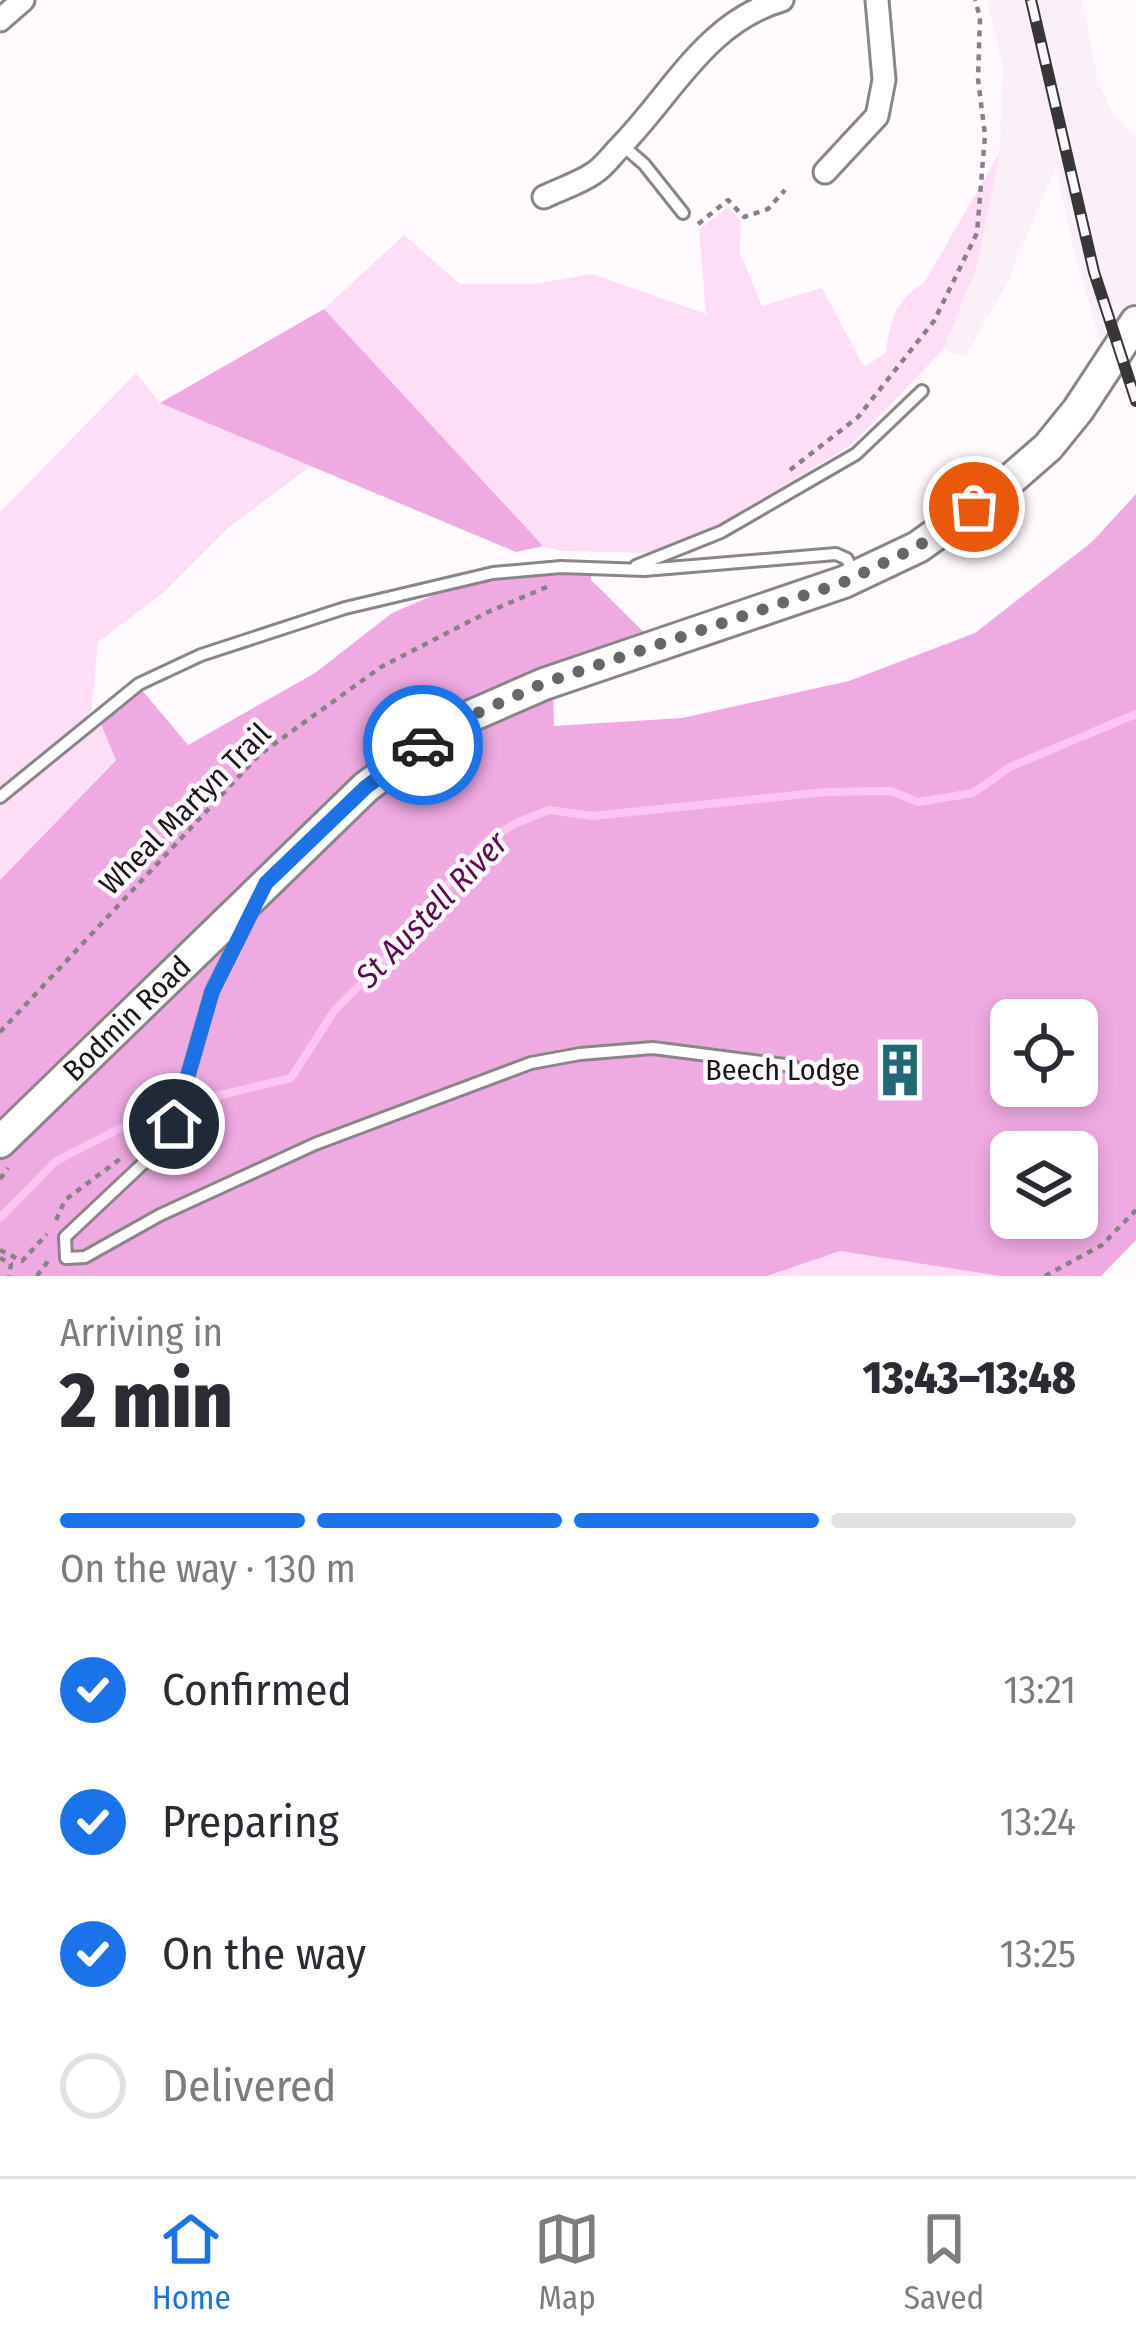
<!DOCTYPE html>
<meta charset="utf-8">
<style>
body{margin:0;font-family:"Fira Sans Condensed",sans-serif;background:#f7f7f7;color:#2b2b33;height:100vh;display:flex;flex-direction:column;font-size:45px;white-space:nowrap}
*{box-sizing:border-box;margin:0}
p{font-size:39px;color:#7c7c81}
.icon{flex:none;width:66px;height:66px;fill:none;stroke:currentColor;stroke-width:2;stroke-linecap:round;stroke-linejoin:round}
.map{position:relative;height:1276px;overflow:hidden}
.side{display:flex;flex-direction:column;background:#fff;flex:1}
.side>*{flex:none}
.fabs{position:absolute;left:990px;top:999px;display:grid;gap:24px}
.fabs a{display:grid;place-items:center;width:108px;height:108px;border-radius:18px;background:#fff;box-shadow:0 6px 18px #0003;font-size:60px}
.pin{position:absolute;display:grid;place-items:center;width:102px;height:102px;color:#fff;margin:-51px;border:6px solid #fff;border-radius:50%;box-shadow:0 3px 12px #0007}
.courier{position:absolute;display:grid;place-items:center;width:120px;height:120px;margin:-60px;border:9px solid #1a73e8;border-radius:50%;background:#fff;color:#222;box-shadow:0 3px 15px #0007}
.headline em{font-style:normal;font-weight:800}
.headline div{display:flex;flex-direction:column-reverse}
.headline{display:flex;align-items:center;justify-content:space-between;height:204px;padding:0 60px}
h1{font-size:78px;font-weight:800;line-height:90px}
.bar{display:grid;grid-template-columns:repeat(4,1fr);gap:18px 12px;align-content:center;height:144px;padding:0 60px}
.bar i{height:15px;border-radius:9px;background:#e1e1e2}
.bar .current{background:#1a73e8}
.bar p{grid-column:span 4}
ol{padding:0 60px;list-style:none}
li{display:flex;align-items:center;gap:36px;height:132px}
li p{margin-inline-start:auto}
li .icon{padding:12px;border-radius:50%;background:#1a73e8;color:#fff;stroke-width:4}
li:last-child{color:#7c7c81}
li i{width:66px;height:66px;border:6px solid #e1e1e2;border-radius:50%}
.tabs{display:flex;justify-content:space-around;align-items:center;height:168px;border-top:3px solid #e1e1e2;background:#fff;font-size:33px;color:#7c7c81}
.tabs a{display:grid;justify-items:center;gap:6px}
.tabs .current{color:#1a73e8}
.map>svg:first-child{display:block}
.built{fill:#fbeff8}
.green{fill:#feddf6}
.forest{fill:#f0aae2;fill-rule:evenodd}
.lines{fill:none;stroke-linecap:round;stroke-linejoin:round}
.stream{stroke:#ffc5f2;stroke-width:8}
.service-casing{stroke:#8a8589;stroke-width:16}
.minor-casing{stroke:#8a8589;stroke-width:27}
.secondary-casing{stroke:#8a8589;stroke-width:36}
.path{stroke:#868285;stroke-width:4.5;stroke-dasharray:6 6;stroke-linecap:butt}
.service{stroke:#fff;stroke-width:10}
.minor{stroke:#fff;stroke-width:21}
.secondary{stroke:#fff;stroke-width:30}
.rail-casing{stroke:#383638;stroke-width:12}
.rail{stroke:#fffafd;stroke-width:8;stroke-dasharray:22;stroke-linecap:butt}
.done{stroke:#696668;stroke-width:12;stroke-dasharray:0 21.6}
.route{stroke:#1a73e8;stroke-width:15}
.labels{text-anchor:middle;stroke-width:9;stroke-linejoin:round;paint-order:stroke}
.street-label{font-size:30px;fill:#181618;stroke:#fffafd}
.poi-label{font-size:30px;fill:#181618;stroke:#fffafd;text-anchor:end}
.water-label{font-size:33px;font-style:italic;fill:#5c0852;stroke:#fffafd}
</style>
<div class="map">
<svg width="1136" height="1276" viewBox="0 0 1136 1276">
<rect width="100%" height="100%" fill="#fffafd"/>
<path class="built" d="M987,0H1082L1099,84L1111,110L1136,138V310L1102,348L1073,247L1056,167L1006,285L965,356L943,350L977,266L1000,152L1002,64Z"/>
<g class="green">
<path d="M1000,152L977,266L943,350L850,446L723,522L655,553L562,551L543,546L324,309L404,235L460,284H535L592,274L706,314L699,230L728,207L741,222L740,253L762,306L822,288L864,367L886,353C889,322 896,299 924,283Z"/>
<path d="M136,373L160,403L311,466L229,527L163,593L98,642L91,716L0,789V512Z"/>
<path d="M97,715L116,759L0,880V805Z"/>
<path d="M840,1251L1000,1276H767Z"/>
</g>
<g class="forest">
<path d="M324,309L543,546L516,552L160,403Z"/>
<path d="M1136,494V1240L1101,1276H1000L840,1251L767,1276H0V880L116,760L97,715L136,683L188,745L315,673L392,613L496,568L592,563L591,580L660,648L553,685L554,726L682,718L849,681L975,633L1092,542ZM1011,1020H1077V1086H1011ZM1011,1152H1077V1218H1011Z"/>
</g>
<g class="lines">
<path class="stream" d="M0,1218L56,1161L125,1126L192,1102L291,1078L334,1011L410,934L440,893L487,841L514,824L549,810L592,816L826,792L891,791L918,802L973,793L1010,767L1136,714"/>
<defs>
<g id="service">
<path d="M622,145L644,164L683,213"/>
<path d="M636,566L721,532L856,454L922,391"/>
<path d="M0,797L139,684L201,655L345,608L493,573L561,567L644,570L836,554L847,559L853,574"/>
<path d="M250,915L212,991L174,1124L151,1156L65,1237L66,1258L85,1257L160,1215L315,1144L531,1063L580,1054L653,1048L793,1066"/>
</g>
<g id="minor">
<path d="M0,20L23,0"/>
<path d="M825,172L877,116L884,80L877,0"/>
<path d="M544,197C560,189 580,183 594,173C604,167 612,155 620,147C672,94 706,22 782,0"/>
</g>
<g id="secondary">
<path id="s1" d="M0,1142L366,787L450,725L544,684L844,582L918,547L1002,487L1048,447L1078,410L1136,322"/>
</g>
</defs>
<use href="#service" class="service-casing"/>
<use href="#minor" class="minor-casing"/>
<use href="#secondary" class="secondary-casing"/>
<g class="path">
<path d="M698,224L728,200L744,217L768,209L785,190"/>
<path d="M790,470L858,417L934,321L977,233L985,135L978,79L980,17L975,0"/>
<path d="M0,1032L259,755L381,667L488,612L549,586"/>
<path d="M0,1179L8,1168"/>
<path d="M56,1220L65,1200L120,1159"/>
<path d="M0,1250L22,1261L47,1234"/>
<path d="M0,1258L11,1264L9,1276"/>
<path d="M37,1276L48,1261"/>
<path d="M1045,1276L1102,1245L1136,1210"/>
</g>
<use href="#service" class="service"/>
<use href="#minor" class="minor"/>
<use href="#secondary" class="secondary"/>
<defs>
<path id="rail" d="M1031,0L1094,272L1136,401"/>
</defs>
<use href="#rail" class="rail-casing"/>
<use href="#rail" class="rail"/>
</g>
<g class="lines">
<path class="done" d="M423,745L451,725L544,683L844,582L917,547L974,507"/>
<path class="route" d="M174,1124L212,992L266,883L366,787L423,745"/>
</g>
<defs>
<symbol id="building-bare" viewBox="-9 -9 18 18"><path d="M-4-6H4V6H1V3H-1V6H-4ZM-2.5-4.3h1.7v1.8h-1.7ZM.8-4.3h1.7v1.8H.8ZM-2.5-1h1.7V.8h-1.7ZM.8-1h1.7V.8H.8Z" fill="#206974" stroke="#fffafd" stroke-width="2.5" paint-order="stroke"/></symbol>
</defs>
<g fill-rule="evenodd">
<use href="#building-bare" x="862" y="1032" width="76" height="76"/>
</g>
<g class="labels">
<g class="street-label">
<text transform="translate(185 809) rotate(-45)" y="10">Wheal Martyn Trail</text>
<text dy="10" stroke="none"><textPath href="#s1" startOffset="177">Bodmin Road</textPath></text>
</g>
<g class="poi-label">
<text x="860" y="1080">Beech Lodge</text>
</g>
<g class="water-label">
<text transform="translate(431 909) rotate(-46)" y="12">St Austell River</text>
</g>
</g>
</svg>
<div class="fabs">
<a><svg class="icon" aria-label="locate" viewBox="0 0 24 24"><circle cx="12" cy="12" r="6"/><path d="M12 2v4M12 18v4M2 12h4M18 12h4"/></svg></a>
<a><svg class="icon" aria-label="layers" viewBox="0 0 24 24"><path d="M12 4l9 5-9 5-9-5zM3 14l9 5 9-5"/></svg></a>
</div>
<div class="pin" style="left:974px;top:507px;background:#ea580c"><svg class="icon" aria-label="bag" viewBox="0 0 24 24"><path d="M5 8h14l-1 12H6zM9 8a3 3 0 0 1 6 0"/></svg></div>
<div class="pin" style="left:174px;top:1124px;background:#1f2937"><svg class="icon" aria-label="home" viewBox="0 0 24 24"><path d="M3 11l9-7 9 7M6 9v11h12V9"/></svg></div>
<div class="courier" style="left:423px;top:745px"><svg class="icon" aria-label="car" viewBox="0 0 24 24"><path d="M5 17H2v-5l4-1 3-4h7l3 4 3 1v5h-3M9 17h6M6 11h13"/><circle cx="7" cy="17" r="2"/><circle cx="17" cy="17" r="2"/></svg></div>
</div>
<section class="side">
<div class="headline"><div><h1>2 min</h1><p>Arriving in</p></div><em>13:43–13:48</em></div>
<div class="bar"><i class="current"></i><i class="current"></i><i class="current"></i><i></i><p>On the way · 130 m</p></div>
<ol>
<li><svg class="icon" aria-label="check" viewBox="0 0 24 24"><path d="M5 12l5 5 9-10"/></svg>Confirmed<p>13:21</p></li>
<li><svg class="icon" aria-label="check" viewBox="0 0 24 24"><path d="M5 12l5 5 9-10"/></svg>Preparing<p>13:24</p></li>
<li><svg class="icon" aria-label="check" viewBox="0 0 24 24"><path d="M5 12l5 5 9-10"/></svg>On the way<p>13:25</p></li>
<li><i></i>Delivered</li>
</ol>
</section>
<nav class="tabs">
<a class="current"><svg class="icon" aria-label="home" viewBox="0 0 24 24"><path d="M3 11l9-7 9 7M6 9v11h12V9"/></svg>Home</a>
<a><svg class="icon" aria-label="map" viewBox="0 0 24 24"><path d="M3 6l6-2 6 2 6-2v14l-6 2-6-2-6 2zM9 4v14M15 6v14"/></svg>Map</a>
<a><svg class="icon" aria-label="saved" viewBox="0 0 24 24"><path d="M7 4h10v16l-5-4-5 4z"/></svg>Saved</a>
</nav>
